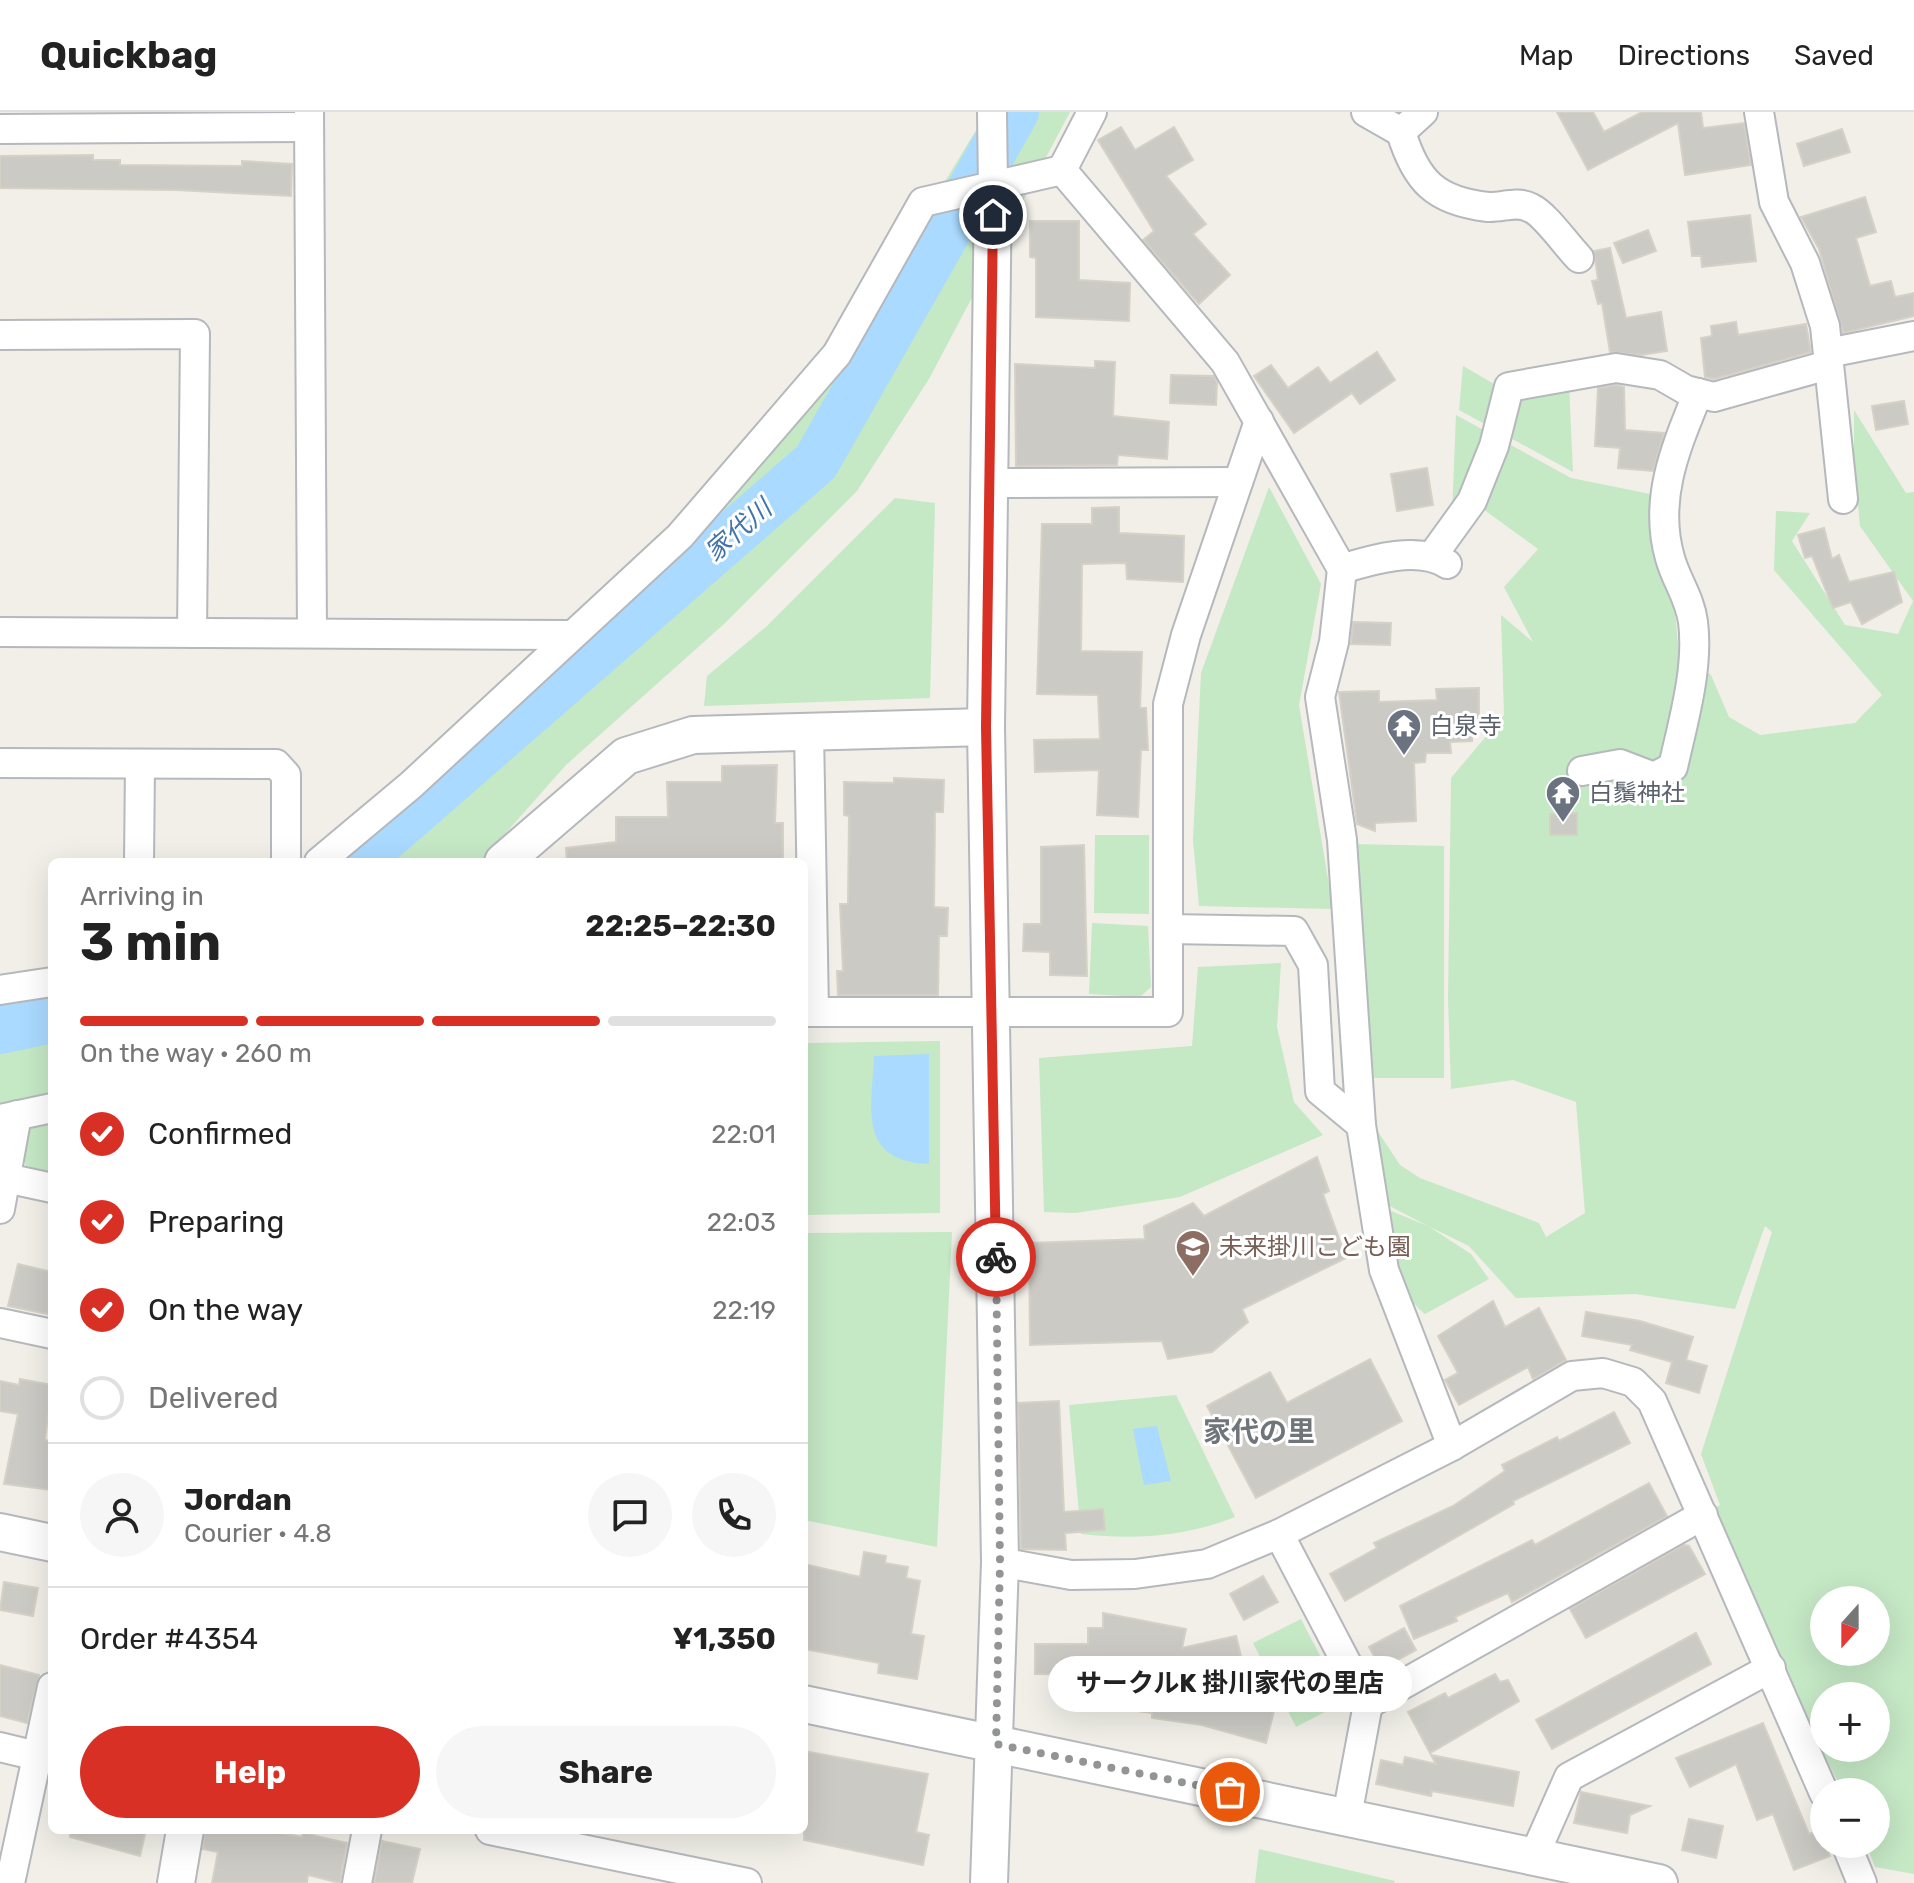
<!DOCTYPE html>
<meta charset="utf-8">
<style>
body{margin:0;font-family:Rubik,"Noto Sans JP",sans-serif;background:#f6f6f6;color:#222;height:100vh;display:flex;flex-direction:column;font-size:30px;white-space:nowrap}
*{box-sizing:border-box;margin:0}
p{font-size:26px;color:#767676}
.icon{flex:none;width:44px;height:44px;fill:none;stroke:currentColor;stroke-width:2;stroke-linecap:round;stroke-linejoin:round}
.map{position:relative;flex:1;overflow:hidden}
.panel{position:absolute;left:48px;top:746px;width:760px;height:976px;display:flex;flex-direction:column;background:#fff;border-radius:12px;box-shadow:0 8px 32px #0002}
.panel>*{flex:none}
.needle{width:52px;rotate:201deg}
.tools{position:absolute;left:1810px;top:1474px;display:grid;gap:16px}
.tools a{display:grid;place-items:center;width:80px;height:80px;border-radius:50%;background:#fff;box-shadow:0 8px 32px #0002;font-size:40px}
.pin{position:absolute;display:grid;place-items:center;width:68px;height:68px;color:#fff;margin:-34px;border:4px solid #fff;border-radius:50%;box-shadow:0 2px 8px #0007}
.courier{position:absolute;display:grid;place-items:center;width:80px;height:80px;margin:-40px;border:6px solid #d93025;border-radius:50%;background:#fff;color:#222;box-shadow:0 2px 10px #0007}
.bubble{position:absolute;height:56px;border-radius:28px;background:#fff;box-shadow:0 8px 32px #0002;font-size:26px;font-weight:700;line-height:56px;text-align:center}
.headline em{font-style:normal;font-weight:700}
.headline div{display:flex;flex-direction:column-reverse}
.headline{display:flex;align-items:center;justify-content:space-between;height:136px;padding:0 32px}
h1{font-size:52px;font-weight:700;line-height:60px}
.bar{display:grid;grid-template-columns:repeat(4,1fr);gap:12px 8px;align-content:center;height:96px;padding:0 32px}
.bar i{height:10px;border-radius:6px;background:#e0e0e0}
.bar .active{background:#d93025}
.bar p{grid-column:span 4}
.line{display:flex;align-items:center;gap:20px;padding:0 32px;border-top:2px solid #e0e0e0}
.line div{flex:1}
.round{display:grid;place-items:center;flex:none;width:84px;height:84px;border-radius:42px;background:#f6f6f6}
ol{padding:0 32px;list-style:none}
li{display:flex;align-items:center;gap:24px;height:88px}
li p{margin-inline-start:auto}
li .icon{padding:8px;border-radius:50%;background:#d93025;color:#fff;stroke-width:4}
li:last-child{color:#767676}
li i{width:44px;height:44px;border:4px solid #e0e0e0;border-radius:50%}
.cta{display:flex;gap:16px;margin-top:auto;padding:16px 32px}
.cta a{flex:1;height:92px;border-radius:48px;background:#d93025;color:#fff;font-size:32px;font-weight:700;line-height:92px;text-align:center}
.cta a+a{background:#f6f6f6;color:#222}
header{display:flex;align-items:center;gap:48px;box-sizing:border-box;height:112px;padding:0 40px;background:#fff;border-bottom:2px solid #e0e0e0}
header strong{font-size:38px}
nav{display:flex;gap:44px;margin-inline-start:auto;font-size:28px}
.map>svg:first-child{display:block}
.green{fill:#c5e8c5;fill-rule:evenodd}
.water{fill:#aadaff}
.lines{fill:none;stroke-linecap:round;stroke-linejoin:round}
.river{stroke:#aadaff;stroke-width:48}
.building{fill:#cccac5;stroke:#d6d1c6;stroke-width:2}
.minor-casing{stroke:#b5b8bc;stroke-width:32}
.tertiary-casing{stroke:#b5b8bc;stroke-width:40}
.minor{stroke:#fff;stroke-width:28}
.tertiary{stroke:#fff;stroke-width:36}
.done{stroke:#929495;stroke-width:8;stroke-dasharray:0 14.4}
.route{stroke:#d93025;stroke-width:10}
.labels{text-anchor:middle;stroke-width:6;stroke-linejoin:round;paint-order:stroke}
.worship-label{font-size:24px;fill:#5b616d;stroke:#fff;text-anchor:start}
.education-label{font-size:24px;fill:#785e54;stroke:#fff;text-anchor:start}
.water-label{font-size:26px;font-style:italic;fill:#4174aa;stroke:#fff}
.quarter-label{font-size:28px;font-weight:bold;fill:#70757a;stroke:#fff}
</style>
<header>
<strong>Quickbag</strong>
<nav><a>Map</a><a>Directions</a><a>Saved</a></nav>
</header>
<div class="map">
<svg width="1914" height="1771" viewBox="0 0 1914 1771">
<rect width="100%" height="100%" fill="#f1efe8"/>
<g class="green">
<path d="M987,0H1070L929,267L857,379L724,512L566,653L480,750H320L823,271Z"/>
<path d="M1463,254L1508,280L1569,273L1573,360L1459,298Z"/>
<path d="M1854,298L1906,381L1914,380V1762L1875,1755L1866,1732H1876V1680H1843L1703,1403L1720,1393L1701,1342L1772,1120L1765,1114L1735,1197L1635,1182L1516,1186L1469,1134L1428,1114L1471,1142L1489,1167L1425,1202C1394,1178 1391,1136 1391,1099L1428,1114L1384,1091L1371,1009L1400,1053L1420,1066L1539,1111L1546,1125L1585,1101L1576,990L1513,968L1451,977L1448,887L1451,666L1504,603L1501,503L1533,530L1504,475L1538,437L1472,389L1452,402L1456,303L1571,366L1655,383L1667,418L1679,542L1711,563L1729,605L1760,623L1855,611L1882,583L1774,458L1776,399L1810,401L1792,429L1845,513L1898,522L1913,489L1860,414L1854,351ZM1824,1488H1876V1540H1824ZM1824,1584H1876V1636H1824Z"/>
<path d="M1269,375L1321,472L1299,593L1333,797L1199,794L1193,728L1201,561Z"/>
<path d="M895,386L935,391L930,586L704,594L707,564L767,514Z"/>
<path d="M1095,723H1149V802L1094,801Z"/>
<path d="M1353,732L1444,734V966H1368Z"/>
<path d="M1092,811L1148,814L1151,875L1140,885L1089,882Z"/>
<path d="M1281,851L1277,915L1294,990L1323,1023L1180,1085L1075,1101L1044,1100L1039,946L1192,934L1198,855Z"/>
<path d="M52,874V996L0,1005V884Z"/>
<path d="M940,929V1101L804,1103V931Z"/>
<path d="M52,1008V1060L27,1055L21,1045L23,1019L31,1012Z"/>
<path d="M952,1120L937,1435L804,1408V1121Z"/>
<path d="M1176,1283L1235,1405C1183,1425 1136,1428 1081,1422L1069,1293Z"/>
<path d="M1301,1507L1344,1590L1296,1615L1253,1531Z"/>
<path d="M1259,1737L1395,1769L1394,1771H1255Z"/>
</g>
<g class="water">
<path d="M929,942V1052C857,1049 872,997 874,944Z"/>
<path d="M1157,1314L1171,1369L1144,1373L1133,1317Z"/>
</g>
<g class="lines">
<g class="river">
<path d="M357,750L816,350L1015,0"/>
<path d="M0,918L52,907"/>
</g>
</g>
<g class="building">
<path d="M1557,0H1593L1604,20L1642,0H1701L1703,16L1744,11L1751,53L1685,63L1678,11L1588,58Z"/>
<path d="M1121,15L1135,38L1174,15L1193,48L1166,64L1206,112L1193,122L1230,163L1199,192L1143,128L1154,119L1098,28Z"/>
<path d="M1842,17L1850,40L1804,54L1797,32Z"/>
<path d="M93,43V48H120V53L242,54V49L292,52L291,84L176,78L0,76V44Z"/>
<path d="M1865,85L1876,120L1856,126L1870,174L1891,169L1895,185L1914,181V204L1843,221L1819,137L1801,105Z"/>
<path d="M1750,103L1756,149L1702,155L1701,144H1692L1688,110Z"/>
<path d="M1030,109H1079V168L1130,171L1129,209L1036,205V146L1030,145Z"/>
<path d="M1648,118L1656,139L1623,151L1614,131Z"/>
<path d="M1610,136L1626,206L1661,200L1667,239L1641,243L1610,240L1602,191L1598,192L1592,169L1598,168L1594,139Z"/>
<path d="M1736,210L1738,223L1806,212L1811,240L1714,267L1705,265L1701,226L1712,224L1711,214Z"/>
<path d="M1377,240L1395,268L1360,292L1352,281L1294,321L1254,264L1271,253L1288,276L1318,255L1330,271Z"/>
<path d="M1095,249L1115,250L1113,304L1169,310L1167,347L1118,343L1117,353L1016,354L1015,252L1095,256Z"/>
<path d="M1171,263L1214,264L1217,270L1216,293L1170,291Z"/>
<path d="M1616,273L1624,275L1625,318L1664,321L1653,359L1618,356L1620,336L1595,334L1598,276Z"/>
<path d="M1904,289L1908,312L1876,318L1872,294Z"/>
<path d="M1427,356L1433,393L1397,399L1391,362Z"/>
<path d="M1119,395V421L1184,424L1183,470L1127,467L1126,451L1082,452L1081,539L1142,540L1140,596H1146L1148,638H1141L1138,705L1097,703L1099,658L1035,660L1034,628L1100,627L1098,583L1037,582L1042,412H1092V396Z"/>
<path d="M1824,416L1832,447L1839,443L1849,470L1894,460L1902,490L1862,512L1851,490L1833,496L1812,444L1805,446L1798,423Z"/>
<path d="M1353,510L1391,511L1390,533L1351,532Z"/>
<path d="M1479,576V614L1472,616V629L1450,630L1451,641H1426L1425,650L1414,651L1416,709L1375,711V719L1357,712L1339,580L1379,579V590L1437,588L1436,577Z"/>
<path d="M777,653L775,711H783V750H567L566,736L616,730V705H668L667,670H722V654Z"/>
<path d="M894,666L944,668L943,700H935L934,795L948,796L947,824H939L938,883H838L837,859H843L840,792H848L849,704L844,703V670L894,671Z"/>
<path d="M1577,701V723H1550V702Z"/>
<path d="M1084,733L1087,864L1050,863V840L1023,839L1024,812H1041V735Z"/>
<path d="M1317,1045L1329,1079L1323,1082L1346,1146L1242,1197L1248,1210L1212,1240L1168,1247L1162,1229L1030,1233L1029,1131L1145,1127L1144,1114L1193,1091L1204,1104Z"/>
<path d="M18,1152L52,1160V1203L8,1194Z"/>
<path d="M1493,1189L1505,1215L1539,1196L1566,1248L1533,1267L1528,1255L1459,1293L1445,1268L1458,1261L1438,1224Z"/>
<path d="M1586,1200L1640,1209L1693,1225L1686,1248L1707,1254L1699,1281L1666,1271L1672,1250L1630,1238L1632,1233L1582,1224Z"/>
<path d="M1370,1247L1402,1309L1256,1386L1207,1294L1270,1260L1287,1291Z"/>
<path d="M20,1267L52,1273L45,1328L52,1329V1378L4,1372L18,1302L0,1299V1269L19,1273Z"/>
<path d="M1059,1289L1064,1400L1103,1397L1105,1418L1065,1421L1066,1438L1021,1437L1018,1291Z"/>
<path d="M1614,1300L1630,1331L1513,1389L1514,1392L1345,1489L1330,1462L1377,1436L1374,1431L1453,1394L1505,1359L1502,1353L1557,1325L1559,1329Z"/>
<path d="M1649,1371L1667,1404L1512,1490L1508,1481L1455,1505L1457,1509L1414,1527L1400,1494L1532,1428L1535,1433Z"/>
<path d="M1684,1433L1689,1434L1705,1462L1586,1526L1570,1497Z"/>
<path d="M864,1440L886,1444L885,1451L908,1455L906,1466L920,1469L911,1522L924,1524L917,1567L878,1561L879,1551L804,1537V1452L860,1465Z"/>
<path d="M1263,1464L1278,1490L1244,1508L1230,1482Z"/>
<path d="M4,1470L38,1476L33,1504L0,1498Z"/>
<path d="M1103,1501L1186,1517L1182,1536L1236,1524L1245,1560L1185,1574L1274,1599L1266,1631L1202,1613L1152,1606V1601L1099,1594L1103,1563L1035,1562V1532H1088V1516H1103Z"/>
<path d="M1404,1516L1416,1538L1381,1557L1369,1535Z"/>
<path d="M1696,1521L1711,1552L1552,1637L1536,1608Z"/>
<path d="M0,1553L39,1563L27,1611L0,1604Z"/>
<path d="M1495,1562L1500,1570L1508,1568L1519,1589L1430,1641L1408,1600L1445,1581L1448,1586Z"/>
<path d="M1763,1611L1809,1722L1819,1718L1830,1744L1794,1758L1773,1702L1757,1708L1736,1652L1690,1675L1676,1646Z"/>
<path d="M804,1639L928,1662L916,1720L929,1723L923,1753L804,1728Z"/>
<path d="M1431,1643L1519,1660L1513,1694L1432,1679L1431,1684L1376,1672L1381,1648L1403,1653L1405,1645L1436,1652Z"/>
<path d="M1581,1680L1650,1694L1630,1703L1627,1721L1574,1711Z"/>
<path d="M1689,1707L1723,1714L1716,1746L1682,1738Z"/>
<path d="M70,1718H146L140,1744L70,1725Z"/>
<path d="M205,1718H265L302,1725L303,1721L347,1731L340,1771L308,1763L307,1771H212L218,1740L203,1737Z"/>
<path d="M382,1729L420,1737L412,1771H374Z"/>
</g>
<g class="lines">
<defs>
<g id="minor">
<path d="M309,0L312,521"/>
<path d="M992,0L993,76"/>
<path d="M1366,0L1401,20"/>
<path d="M1423,0L1401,20C1416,69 1435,89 1488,95C1502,96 1517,88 1531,96C1545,102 1567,134 1579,146"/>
<path d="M1759,0L1774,90L1805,151L1825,214L1843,387"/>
<path d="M0,17L309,15"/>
<path d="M1062,58L1225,250L1342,457C1373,447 1419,434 1447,452"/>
<path d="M0,223L195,222L192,521"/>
<path d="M1828,241L1914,224"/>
<path d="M989,371L1238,370"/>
<path d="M1433,443L1472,389L1494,334L1509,275L1616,256L1660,263L1686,278L1714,285L1828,253"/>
<path d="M1342,457L1334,530L1320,585L1342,728L1361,1013"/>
<path d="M0,520L572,523"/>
<path d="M809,620L814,899"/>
<path d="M0,651L276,652L286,663V750"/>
<path d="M1582,659L1620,652L1654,665L1673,655C1683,610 1699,556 1693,510C1690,486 1676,468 1670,446C1653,387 1676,335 1698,281"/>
<path d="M139,750L140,652"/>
<path d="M319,750L411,673L680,424L837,242L923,90L1062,58L1092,0"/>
<path d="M1168,817L1294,819L1313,853L1320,979L1361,1013L1384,1158L1452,1334"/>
<path d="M0,878L52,870"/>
<path d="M804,900H1168V592L1186,523L1259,309"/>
<path d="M0,1007L52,996"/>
<path d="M6,1066L52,1076"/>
<path d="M0,1097L17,1003"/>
<path d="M0,1211L52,1222"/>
<path d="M1279,1422L1368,1592L1347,1704"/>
<path d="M1000,1450L1071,1463L1135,1462L1207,1452L1279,1422L1452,1334L1572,1264L1603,1261L1633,1270L1652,1289L1824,1681"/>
<path d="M1368,1592L1703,1403"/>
<path d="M0,1635L37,1644"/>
<path d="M490,1718L747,1771"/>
<path d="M1846,1732L1862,1771"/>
<path d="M1534,1744L1569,1665L1771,1556"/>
<path d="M10,1771L52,1575"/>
<path d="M357,1771L367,1718"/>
</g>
<g id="tertiary">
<path d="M503,750L626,644L693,623L986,615"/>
<path d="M0,1420L52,1431"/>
<path d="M804,1592L1659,1771"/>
<path d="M176,1771L185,1718"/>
<path d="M989,1771L1000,1450L986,615L993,76"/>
</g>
</defs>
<use href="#minor" class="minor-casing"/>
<use href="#tertiary" class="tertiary-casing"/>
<use href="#minor" class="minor"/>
<use href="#tertiary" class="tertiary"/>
</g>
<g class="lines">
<path class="done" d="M996,1145L1000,1450L996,1632L1230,1680"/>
<path class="route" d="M993,103L986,615L996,1145"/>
</g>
<defs>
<symbol id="temple-pin" viewBox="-11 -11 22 30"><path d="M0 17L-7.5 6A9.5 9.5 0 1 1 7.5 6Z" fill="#6b7280" stroke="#fff"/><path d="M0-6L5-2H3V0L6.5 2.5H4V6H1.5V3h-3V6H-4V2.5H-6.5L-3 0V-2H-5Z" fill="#fff"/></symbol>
<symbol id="school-pin" viewBox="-11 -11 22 30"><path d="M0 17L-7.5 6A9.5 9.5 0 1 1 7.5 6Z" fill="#8d6e63" stroke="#fff"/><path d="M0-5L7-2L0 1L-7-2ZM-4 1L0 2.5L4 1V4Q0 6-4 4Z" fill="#fff"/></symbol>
</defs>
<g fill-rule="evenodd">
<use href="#temple-pin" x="1384" y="594" width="40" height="54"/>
<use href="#temple-pin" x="1543" y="661" width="40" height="54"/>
<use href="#school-pin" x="1173" y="1115" width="40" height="54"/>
</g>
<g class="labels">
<g class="worship-label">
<text x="1430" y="622">白泉寺</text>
<text x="1589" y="689">白鬚神社</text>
</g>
<g class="education-label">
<text x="1219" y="1143">未来掛川こども園</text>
</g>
<g class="water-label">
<text transform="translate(738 418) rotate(-41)" y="9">家代川</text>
</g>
<g class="quarter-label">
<text x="1259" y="1329">家代の里</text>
</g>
</g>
</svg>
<div class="tools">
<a><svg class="needle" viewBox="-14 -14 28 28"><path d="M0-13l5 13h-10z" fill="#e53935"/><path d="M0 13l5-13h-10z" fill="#767676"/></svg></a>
<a>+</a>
<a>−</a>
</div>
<div class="pin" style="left:1230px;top:1680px;background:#ea580c"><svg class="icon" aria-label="bag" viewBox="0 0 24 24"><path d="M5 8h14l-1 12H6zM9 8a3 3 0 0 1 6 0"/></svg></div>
<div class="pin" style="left:993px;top:103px;background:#1f2937"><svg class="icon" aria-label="home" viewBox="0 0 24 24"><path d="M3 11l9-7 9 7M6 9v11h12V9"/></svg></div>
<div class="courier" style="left:996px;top:1145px"><svg class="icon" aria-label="bike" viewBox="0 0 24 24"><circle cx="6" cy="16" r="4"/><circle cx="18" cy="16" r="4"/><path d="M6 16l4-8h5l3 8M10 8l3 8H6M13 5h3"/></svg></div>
<div class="bubble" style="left:1048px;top:1544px;width:364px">サークルK 掛川家代の里店</div>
<section class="panel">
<div class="headline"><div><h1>3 min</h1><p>Arriving in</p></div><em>22:25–22:30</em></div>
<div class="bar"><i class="active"></i><i class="active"></i><i class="active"></i><i></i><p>On the way · 260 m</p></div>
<ol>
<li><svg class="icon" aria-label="check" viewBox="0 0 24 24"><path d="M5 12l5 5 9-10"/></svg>Confirmed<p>22:01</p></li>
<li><svg class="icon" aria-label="check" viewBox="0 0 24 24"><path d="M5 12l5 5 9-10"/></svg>Preparing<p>22:03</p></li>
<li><svg class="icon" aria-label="check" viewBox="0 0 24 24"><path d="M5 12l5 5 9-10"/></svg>On the way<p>22:19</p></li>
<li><i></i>Delivered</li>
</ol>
<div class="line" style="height:144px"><a class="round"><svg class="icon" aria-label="person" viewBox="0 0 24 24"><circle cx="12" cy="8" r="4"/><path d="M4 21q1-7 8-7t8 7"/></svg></a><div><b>Jordan</b><p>Courier · 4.8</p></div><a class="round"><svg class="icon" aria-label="chat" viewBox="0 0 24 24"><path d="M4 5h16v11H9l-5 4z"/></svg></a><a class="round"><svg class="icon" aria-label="phone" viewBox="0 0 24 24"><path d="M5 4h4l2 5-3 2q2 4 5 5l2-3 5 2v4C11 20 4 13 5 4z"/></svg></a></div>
<div class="line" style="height:104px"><div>Order #4354</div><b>¥1,350</b></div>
<div class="cta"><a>Help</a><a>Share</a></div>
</section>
</div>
